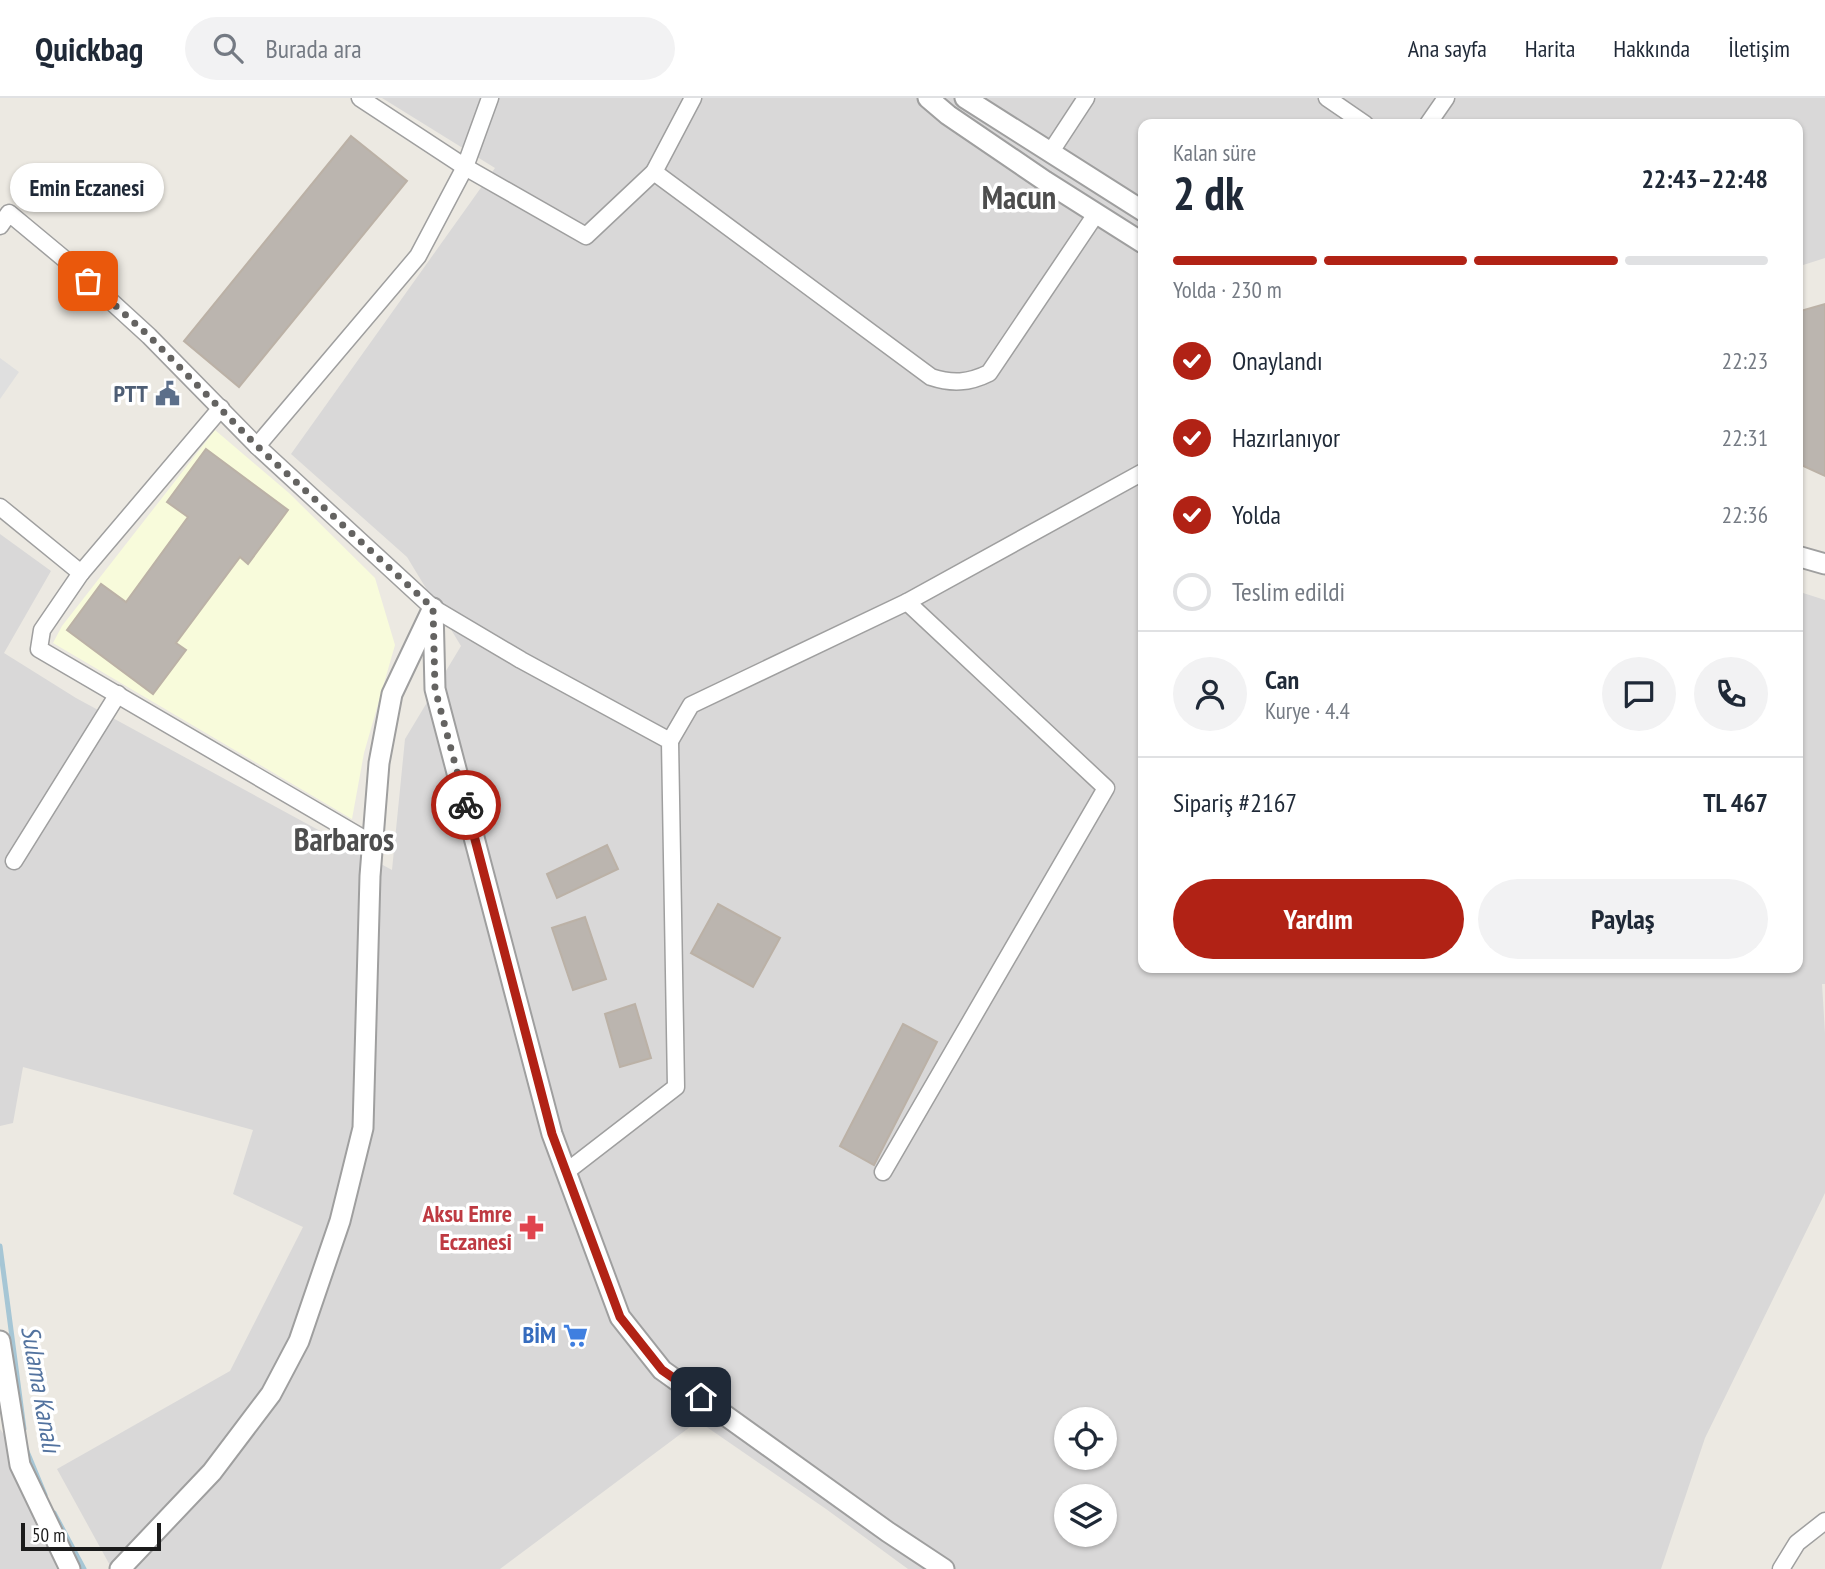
<!DOCTYPE html>
<html lang="tr">
<meta charset="utf-8">
<style>
body{margin:0;font-family:"PT Sans Narrow",sans-serif;background:#f2f2f3;color:#1f2937;height:100vh;display:flex;flex-direction:column;font-size:26px;white-space:nowrap}
*{box-sizing:border-box;margin:0}
p{font-size:23px;color:#747a83}
.icon{flex:none;width:38px;height:38px;fill:none;stroke:currentColor;stroke-width:2;stroke-linecap:round;stroke-linejoin:round}
.map{position:relative;flex:1;overflow:hidden}
.details{position:absolute;left:1138px;top:21px;width:665px;height:854px;display:flex;flex-direction:column;background:#fff;border-radius:14px;box-shadow:0 2px 5px #0004}
.details>*{flex:none}
.fabs{position:absolute;left:1054px;top:1309px;display:grid;gap:14px}
.fabs a{display:grid;place-items:center;width:63px;height:63px;border-radius:50%;background:#fff;box-shadow:0 2px 5px #0004;font-size:35px}
.scale{position:absolute;left:21px;bottom:18px;width:140px;box-sizing:border-box;padding-left:7px;border:4px solid #1b1b1b;border-top:0;font-size:19px;line-height:24px;white-space:nowrap;color:#1b1b1b;-webkit-text-stroke:5px #fff;paint-order:stroke}
.pin{position:absolute;display:grid;place-items:center;width:60px;height:60px;color:#fff;margin:-30px;border-radius:14px;box-shadow:0 4px 10px #0006}
.courier{position:absolute;display:grid;place-items:center;width:70px;height:70px;margin:-35px;border:5px solid #b12215;border-radius:50%;background:#fff;color:#222;box-shadow:0 2px 9px #0007}
.bubble{position:absolute;height:49px;border-radius:24px;background:#fff;box-shadow:0 2px 5px #0004;font-size:23px;font-weight:800;line-height:49px;text-align:center}
.head em{font-style:normal;font-weight:800}
.head div{display:flex;flex-direction:column-reverse}
.head{display:flex;align-items:center;justify-content:space-between;height:119px;padding:0 35px}
h1{font-size:46px;font-weight:800;line-height:52px}
.bar{display:grid;grid-template-columns:repeat(4,1fr);gap:10px 7px;align-content:center;height:84px;padding:0 35px}
.bar i{height:9px;border-radius:5px;background:#e0e1e3}
.bar .on{background:#b12215}
.bar p{grid-column:span 4}
.line{display:flex;align-items:center;gap:18px;padding:0 35px;border-top:2px solid #e0e1e3}
.line div{flex:1}
.round{display:grid;place-items:center;flex:none;width:74px;height:74px;border-radius:37px;background:#f2f2f3}
ol{padding:0 35px;list-style:none}
li{display:flex;align-items:center;gap:21px;height:77px}
li p{margin-inline-start:auto}
li .icon{padding:7px;border-radius:50%;background:#b12215;color:#fff;stroke-width:4}
li:last-child{color:#747a83}
li i{width:38px;height:38px;border:4px solid #e0e1e3;border-radius:50%}
.cta{display:flex;gap:14px;margin-top:auto;padding:14px 35px}
.cta a{flex:1;height:80px;border-radius:42px;background:#b12215;color:#fff;font-size:28px;font-weight:800;line-height:80px;text-align:center}
.cta a+a{background:#f2f2f3;color:#1f2937}
header{display:flex;align-items:center;gap:42px;box-sizing:border-box;height:98px;padding:0 35px;background:#fff;border-bottom:2px solid #e0e1e3}
header strong{font-size:33px}
nav{display:flex;gap:38px;margin-inline-start:auto;font-size:24px}
.search{width:490px;height:63px;background:#f2f2f3;display:flex;align-items:center;gap:18px;box-sizing:border-box;padding:0 24px;border-radius:38px;color:#747a83;font-size:26px}
.map>svg:first-child{display:block}
.residential{fill:#d9d8d8;fill-rule:evenodd}
.education{fill:#f8fbdb}
.parking{fill:#dfdfdf}
.lines{fill:none;stroke-linecap:round;stroke-linejoin:round}
.stream{stroke:#a6c6d5;stroke-width:5}
.building{fill:#bbb5af;stroke:#bbb1a6;stroke-width:2}
.minor-casing{stroke:#9f9f9f;stroke-width:19}
.tertiary-casing{stroke:#9f9f9f;stroke-width:23}
.minor{stroke:#fff;stroke-width:16}
.tertiary{stroke:#fff;stroke-width:19}
.done{stroke:#646361;stroke-width:7;stroke-dasharray:0 12.6}
.route{stroke:#b12215;stroke-width:9}
.labels{text-anchor:middle;stroke-width:7;stroke-linejoin:round;paint-order:stroke}
.service-label{font-size:24px;font-weight:bold;fill:#4e5e75;stroke:#fff;text-anchor:end}
.health-label{font-size:24px;font-weight:bold;fill:#be3a42;stroke:#fff;text-anchor:end}
.shop-label{font-size:24px;font-weight:bold;fill:#366cbe;stroke:#fff;text-anchor:end}
.water-label{font-size:26px;font-style:italic;fill:#53739f;stroke:#fff}
.district-label{font-size:32px;font-weight:bold;fill:#4e4e4e;stroke:#fff}
</style>
<header>
<strong>Quickbag</strong>
<div class="search"><svg class="icon" aria-label="search" viewBox="0 0 24 24"><circle cx="10" cy="10" r="6"/><path d="M15 15l6 6"/></svg>Burada ara</div>
<nav><a>Ana sayfa</a><a>Harita</a><a>Hakkında</a><a>İletişim</a></nav>
</header>
<div class="map">
<svg width="1825" height="1471" viewBox="0 0 1825 1471">
<rect width="100%" height="100%" fill="#ece9e2"/>
<g class="residential">
<path d="M382,0H1825V160L1797,169V26H1143V870H1797V493L1825,502V886H1822L1825,935V1095L1705,1340L1661,1471H908L826,1411L698,1323L500,1471H112L57,1371L230,1273L303,1129L233,1096L253,1032L23,969L13,1025L0,1028V436L51,473L4,555L76,600L392,772L405,641L461,548L407,459L291,356L495,70ZM1066,1321H1104V1360H1066ZM1066,1398H1104V1437H1066Z"/>
<path d="M0,1331L5,1338L57,1471H0Z"/>
</g>
<path class="education" d="M215,332L289,395L375,480L395,547L364,655L352,721L53,545L62,528Z"/>
<path class="parking" d="M0,260L19,274L0,301Z"/>
<g class="lines">
<g class="stream">
<path d="M0,1148L24,1331"/>
<path d="M26,1351L45,1397"/>
<path d="M54,1415L84,1471"/>
</g>
</g>
<g class="building">
<path d="M351,38L407,83L239,289L184,243Z"/>
<path d="M1825,206V378L1797,365V214Z"/>
<path d="M206,351L288,412L248,466L240,459L176,545L186,552L153,596L67,532L101,486L126,504L188,419L167,404Z"/>
<path d="M607,747L618,771L557,800L547,776Z"/>
<path d="M718,806L780,840L753,889L691,855Z"/>
<path d="M585,819L606,881L573,892L552,830Z"/>
<path d="M635,906L651,960L620,969L605,916Z"/>
<path d="M903,926L937,944L874,1067L840,1048Z"/>
</g>
<g class="lines">
<defs>
<g id="minor">
<path d="M360,0L465,69L586,138L654,74L693,0"/>
<path d="M1327,0L1365,26"/>
<path d="M1428,26L1446,0"/>
<path d="M1050,55L1086,0"/>
<path d="M654,74L931,279C952,286 969,285 989,275L1096,116"/>
<path d="M0,128L9,115L68,164L149,238L257,348L433,510L521,562L670,643L676,989L566,1074"/>
<path d="M257,348L418,158L465,69L490,0"/>
<path d="M0,409L81,475L221,310"/>
<path d="M81,475L42,532L39,551L371,745"/>
<path d="M670,643L691,607L907,504L1143,374"/>
<path d="M14,763L118,596"/>
<path d="M883,1074L1106,690L907,504"/>
<path d="M1781,1471L1797,1445L1825,1423"/>
</g>
<g id="tertiary">
<path d="M928,0L948,17L1045,83L1143,145"/>
<path d="M965,0L1143,113"/>
<path d="M1797,458L1825,466"/>
<path d="M433,510L435,591L552,1036L620,1219L662,1272L888,1434L944,1471"/>
<path d="M0,1243L20,1367L70,1471"/>
<path d="M120,1471L212,1374L271,1296L299,1243L340,1123L363,1030L370,778L379,665L392,596L431,514"/>
</g>
</defs>
<use href="#minor" class="minor-casing"/>
<use href="#tertiary" class="tertiary-casing"/>
<use href="#minor" class="minor"/>
<use href="#tertiary" class="tertiary"/>
</g>
<g class="lines">
<path class="done" d="M88,183L149,238L257,348L433,510L435,591L466,707"/>
<path class="route" d="M466,707L552,1036L620,1219L662,1272L701,1299"/>
</g>
<defs>
<symbol id="civic-bare" viewBox="-9 -9 18 18"><path d="M-.6-6.5H3V-4.5H.6V-3L4-1V1h2V6H-6V1h2V-1L-.6-3ZM-1.2 2.5V6h2.4V2.5Z" fill="#5c6f8a" stroke="#fff" stroke-width="2.5" paint-order="stroke"/></symbol>
<symbol id="pharmacy-bare" viewBox="-9 -9 18 18"><path d="M-2-6h4v4h4v4h-4v4h-4v-4h-4v-4h4Z" fill="#e0444e" stroke="#fff" stroke-width="2.5" paint-order="stroke"/></symbol>
<symbol id="supermarket-bare" viewBox="-9 -9 18 18"><path d="M-6-5.5h2.5l.6 2H6L4.5 2H-2.5L-4.4-4H-6ZM-1.5 3.2a1.3 1.3 0 1 0 .1 0ZM3 3.2a1.3 1.3 0 1 0 .1 0Z" fill="#3f7fe0" stroke="#fff" stroke-width="2.5" paint-order="stroke"/></symbol>
</defs>
<g fill-rule="evenodd">
<use href="#civic-bare" x="150" y="278" width="35" height="35"/>
<use href="#pharmacy-bare" x="514" y="1112" width="35" height="35"/>
<use href="#supermarket-bare" x="558" y="1220" width="35" height="35"/>
</g>
<g class="labels">
<g class="service-label">
<text x="148" y="304">PTT</text>
</g>
<g class="health-label">
<text x="512" y="1124">Aksu Emre<tspan x="512" dy="28">Eczanesi</tspan></text>
</g>
<g class="shop-label">
<text x="556" y="1245">BİM</text>
</g>
<g class="water-label">
<text transform="translate(41 1291) rotate(80)" y="9">Sulama Kanalı</text>
</g>
<g class="district-label">
<text x="1019" y="111">Macun</text>
<text x="344" y="753">Barbaros</text>
</g>
</g>
</svg>
<div class="fabs">
<a><svg class="icon" aria-label="locate" viewBox="0 0 24 24"><circle cx="12" cy="12" r="6"/><path d="M12 2v4M12 18v4M2 12h4M18 12h4"/></svg></a>
<a><svg class="icon" aria-label="layers" viewBox="0 0 24 24"><path d="M12 4l9 5-9 5-9-5zM3 14l9 5 9-5"/></svg></a>
</div>
<div class="scale">50 m</div>
<div class="pin" style="left:88px;top:183px;background:#ea580c"><svg class="icon" aria-label="bag" viewBox="0 0 24 24"><path d="M5 8h14l-1 12H6zM9 8a3 3 0 0 1 6 0"/></svg></div>
<div class="pin" style="left:701px;top:1299px;background:#1f2937"><svg class="icon" aria-label="home" viewBox="0 0 24 24"><path d="M3 11l9-7 9 7M6 9v11h12V9"/></svg></div>
<div class="courier" style="left:466px;top:707px"><svg class="icon" aria-label="bike" viewBox="0 0 24 24"><circle cx="6" cy="16" r="4"/><circle cx="18" cy="16" r="4"/><path d="M6 16l4-8h5l3 8M10 8l3 8H6M13 5h3"/></svg></div>
<div class="bubble" style="left:10px;top:65px;width:154px">Emin Eczanesi</div>
<section class="details">
<div class="head"><div><h1>2 dk</h1><p>Kalan süre</p></div><em>22:43–22:48</em></div>
<div class="bar"><i class="on"></i><i class="on"></i><i class="on"></i><i></i><p>Yolda · 230 m</p></div>
<ol>
<li><svg class="icon" aria-label="check" viewBox="0 0 24 24"><path d="M5 12l5 5 9-10"/></svg>Onaylandı<p>22:23</p></li>
<li><svg class="icon" aria-label="check" viewBox="0 0 24 24"><path d="M5 12l5 5 9-10"/></svg>Hazırlanıyor<p>22:31</p></li>
<li><svg class="icon" aria-label="check" viewBox="0 0 24 24"><path d="M5 12l5 5 9-10"/></svg>Yolda<p>22:36</p></li>
<li><i></i>Teslim edildi</li>
</ol>
<div class="line" style="height:126px"><a class="round"><svg class="icon" aria-label="person" viewBox="0 0 24 24"><circle cx="12" cy="8" r="4"/><path d="M4 21q1-7 8-7t8 7"/></svg></a><div><b>Can</b><p>Kurye · 4.4</p></div><a class="round"><svg class="icon" aria-label="chat" viewBox="0 0 24 24"><path d="M4 5h16v11H9l-5 4z"/></svg></a><a class="round"><svg class="icon" aria-label="phone" viewBox="0 0 24 24"><path d="M5 4h4l2 5-3 2q2 4 5 5l2-3 5 2v4C11 20 4 13 5 4z"/></svg></a></div>
<div class="line" style="height:91px"><div>Sipariş #2167</div><b>TL 467</b></div>
<div class="cta"><a>Yardım</a><a>Paylaş</a></div>
</section>
</div>
